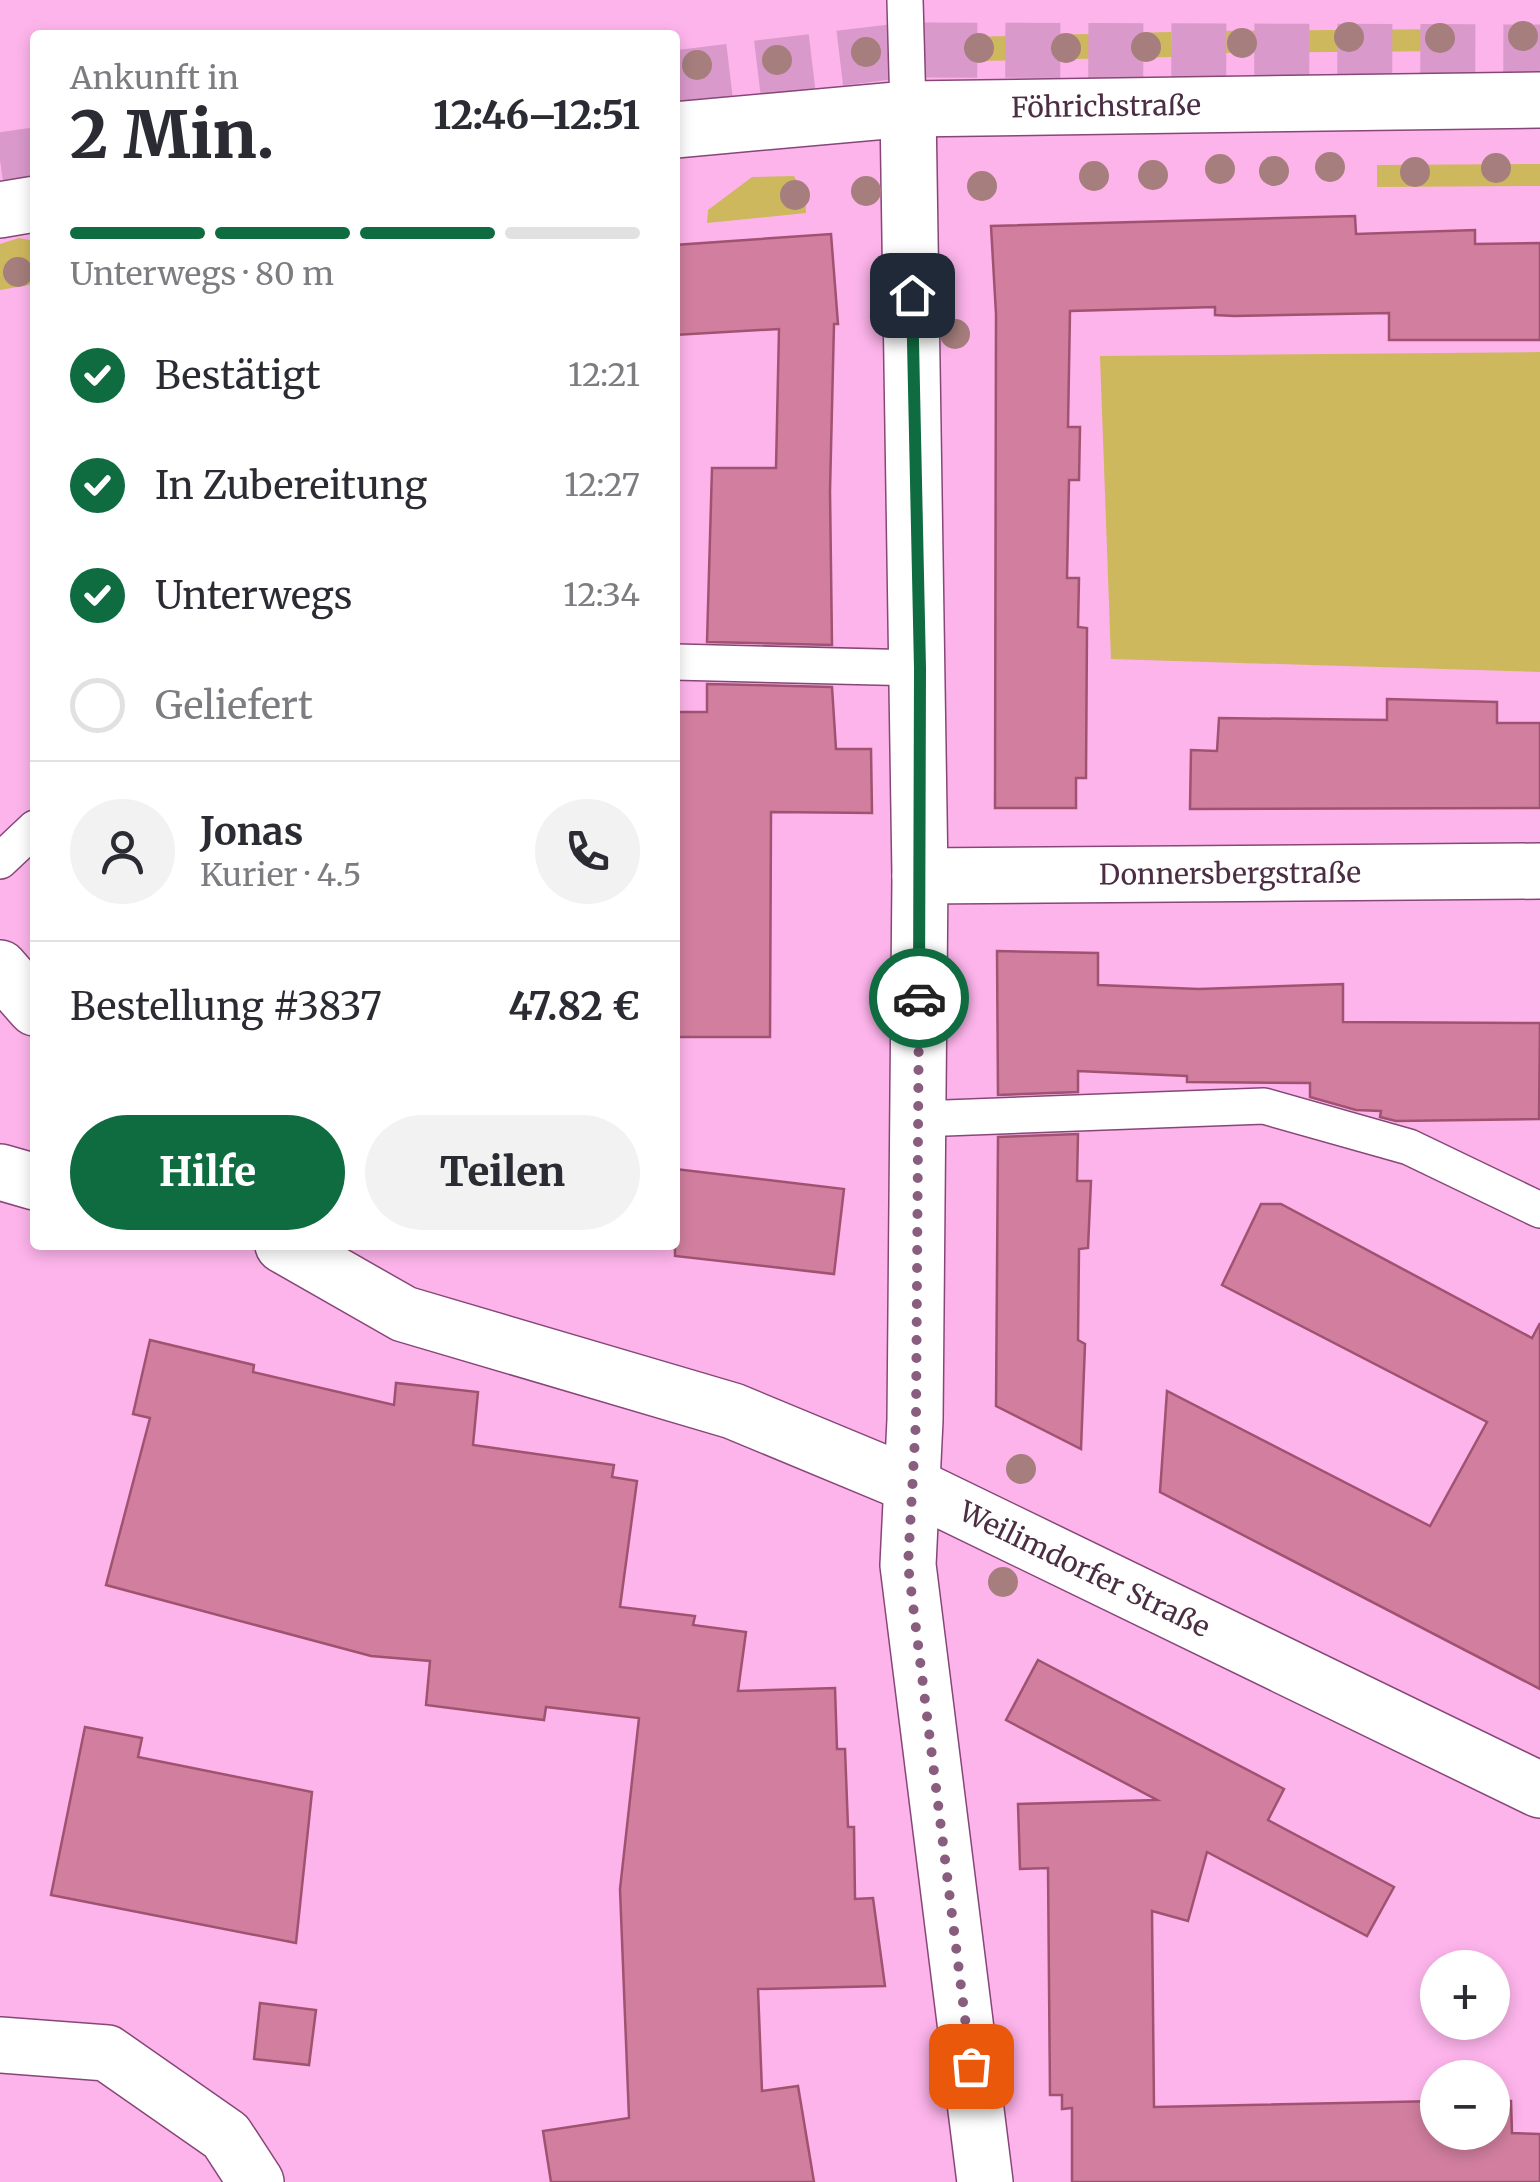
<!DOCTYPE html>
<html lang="de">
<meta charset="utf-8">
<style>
body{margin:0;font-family:Merriweather,serif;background:#f2f2f3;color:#2b2b33;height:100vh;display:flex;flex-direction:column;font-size:38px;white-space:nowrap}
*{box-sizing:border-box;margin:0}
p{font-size:32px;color:#7c7c81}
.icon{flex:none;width:55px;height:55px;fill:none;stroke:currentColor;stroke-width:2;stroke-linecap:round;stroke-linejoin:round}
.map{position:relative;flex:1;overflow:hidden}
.panel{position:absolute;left:30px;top:30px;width:650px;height:1220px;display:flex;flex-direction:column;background:#fff;border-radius:10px;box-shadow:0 5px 15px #0003}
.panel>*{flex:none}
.tools{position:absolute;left:1420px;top:1950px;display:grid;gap:20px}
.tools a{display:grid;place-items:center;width:90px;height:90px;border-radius:50%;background:#fff;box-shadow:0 5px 15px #0003;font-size:50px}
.pin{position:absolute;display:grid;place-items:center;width:85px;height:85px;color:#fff;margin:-42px;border-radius:20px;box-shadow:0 5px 15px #0006}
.courier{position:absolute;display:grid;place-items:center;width:100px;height:100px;margin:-50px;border:8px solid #0f6c40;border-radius:50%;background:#fff;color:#222;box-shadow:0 2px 12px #0007}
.head em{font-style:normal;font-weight:800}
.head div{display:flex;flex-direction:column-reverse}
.head{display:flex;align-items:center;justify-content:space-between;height:170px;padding:0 40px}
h1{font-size:65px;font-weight:800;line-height:75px}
.bar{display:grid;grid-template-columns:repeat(4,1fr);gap:15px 10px;align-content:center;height:120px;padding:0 40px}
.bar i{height:12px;border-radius:8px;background:#e1e1e2}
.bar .on{background:#0f6c40}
.bar p{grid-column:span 4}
.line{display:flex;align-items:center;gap:25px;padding:0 40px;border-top:2px solid #e1e1e2}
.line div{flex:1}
.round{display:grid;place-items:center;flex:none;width:105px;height:105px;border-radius:52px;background:#f2f2f3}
ol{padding:0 40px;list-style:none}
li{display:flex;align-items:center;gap:30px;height:110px}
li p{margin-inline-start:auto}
li .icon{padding:10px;border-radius:50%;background:#0f6c40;color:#fff;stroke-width:4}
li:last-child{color:#7c7c81}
li i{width:55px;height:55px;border:5px solid #e1e1e2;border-radius:50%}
.primary-button{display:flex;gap:20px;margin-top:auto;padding:20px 40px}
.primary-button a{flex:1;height:115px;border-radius:60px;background:#0f6c40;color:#fff;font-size:40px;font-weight:800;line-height:115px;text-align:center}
.primary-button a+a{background:#f2f2f3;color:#2b2b33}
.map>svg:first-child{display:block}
.green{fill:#ceb85e}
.building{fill:#d27f9f;stroke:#a05271;stroke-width:2.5}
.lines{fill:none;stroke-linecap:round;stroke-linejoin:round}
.primary-tunnel{stroke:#d999ca;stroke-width:55;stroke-dasharray:55 28;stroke-linecap:butt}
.service-casing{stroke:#864778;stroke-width:38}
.minor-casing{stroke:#864778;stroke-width:58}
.tertiary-casing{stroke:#864778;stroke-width:58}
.secondary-casing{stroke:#864778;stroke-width:58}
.service{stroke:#fff;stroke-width:35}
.minor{stroke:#fff;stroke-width:55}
.tertiary{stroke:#fff;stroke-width:55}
.secondary{stroke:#fff;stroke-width:55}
.tree{fill:#a57e7d}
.done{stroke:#895d7e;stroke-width:10;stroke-dasharray:0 18}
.route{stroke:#0f6c40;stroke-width:12}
.labels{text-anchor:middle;stroke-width:8;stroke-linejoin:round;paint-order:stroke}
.street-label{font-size:28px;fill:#4b2e44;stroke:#faebf6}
</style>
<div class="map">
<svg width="1540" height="2182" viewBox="0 0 1540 2182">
<rect width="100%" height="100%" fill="#fdb4eb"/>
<g class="green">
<path d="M1460,29V51L1213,53V31Z"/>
<path d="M1171,32L1172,57L929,62V38Z"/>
<path d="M1540,164V186L1377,187V165Z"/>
<path d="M794,176L805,195L806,213L707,223L708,210L752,177Z"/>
<path d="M19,238L35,241V284L0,290V244Z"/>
<path d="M1540,352V672L1111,659L1100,356Z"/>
</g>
<g class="building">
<path d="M1355,216L1356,234L1475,230V244L1540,243V340H1389V313L1234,316L1215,315V307L1070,311L1068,427H1080L1079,480H1069L1067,578H1079L1078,627L1087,628L1086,778H1076V808H995L996,314L991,226Z"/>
<path d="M831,234L838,324H834L830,491L832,645L707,642L712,468H776L779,329L675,335V245Z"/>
<path d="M707,684L832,687L836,749H871L872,813L771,812L770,1037H675V712H707Z"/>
<path d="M1387,699L1497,702V723H1540V808L1190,809L1191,750L1217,751L1219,718L1387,720Z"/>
<path d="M997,951L1098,953V985L1199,989L1343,984V1022L1540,1023L1539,1119L1396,1121L1380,1117L1381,1111L1356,1110L1310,1097V1083L1187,1082V1076L1078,1071V1092L998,1095Z"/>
<path d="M1078,1134L1077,1181H1091L1088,1248L1079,1249L1078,1340L1085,1344L1081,1449L996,1406L998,1137Z"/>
<path d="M675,1169L844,1189L834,1274L675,1256Z"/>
<path d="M1261,1204H1281L1532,1338L1540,1323V1689L1160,1492L1167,1391L1430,1526L1487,1422L1222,1285Z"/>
<path d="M150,1340L254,1365L253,1372L394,1405L396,1383L478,1392L473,1445L614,1465L612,1477L637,1481L620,1607L695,1616L693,1625L746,1632L738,1691L835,1688L837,1749H845L848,1827H854L855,1899L873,1898L885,1986L758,1989L762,2091L798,2086L814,2182H551L543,2131L629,2118L620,1889L639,1718L546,1707L544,1720L426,1705L430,1661L371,1656L106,1585L150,1418L133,1414Z"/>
<path d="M1038,1660L1284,1789L1268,1820L1394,1887L1367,1936L1207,1852L1188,1921L1152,1911L1154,2107L1438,2101V2132H1492V2101H1511L1512,2133L1540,2134V2182H1072V2108L1062,2109V2095H1050L1048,1868L1020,1869L1018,1804L1157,1800L1006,1720Z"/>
<path d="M85,1727L142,1738L138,1757L312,1792L296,1943L51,1895Z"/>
<path d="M260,2003L316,2010L309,2065L254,2059Z"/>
</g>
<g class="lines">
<g class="primary-tunnel">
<path d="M675,78L907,50L1540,52"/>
<path d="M0,160L35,155"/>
</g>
<defs>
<g id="service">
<path d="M905,0L908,109"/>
<path d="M675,662L920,668"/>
<path d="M0,861L35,828"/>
<path d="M919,1119L1264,1106L1409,1147L1540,1210"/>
</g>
<g id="minor">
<path d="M908,109L920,876L915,1420L908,1565L985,2182"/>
<path id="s1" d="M920,876L1540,871"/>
<path d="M0,1172L35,1182"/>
<path d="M0,2045L107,2053L226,2136L256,2182"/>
</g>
<g id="tertiary">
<path d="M0,968L35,1008"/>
<path id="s2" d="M283,1245L404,1314L733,1411L909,1484L1540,1790"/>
</g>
<g id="secondary">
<path id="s3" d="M675,130L908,109L1540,100"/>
<path d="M0,210L35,204"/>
</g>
</defs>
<use href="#service" class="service-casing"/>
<use href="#minor" class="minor-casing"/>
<use href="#tertiary" class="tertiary-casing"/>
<use href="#secondary" class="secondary-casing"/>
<use href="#service" class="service"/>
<use href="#minor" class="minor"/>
<use href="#tertiary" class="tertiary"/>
<use href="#secondary" class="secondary"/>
</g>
<g class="tree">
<circle cx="1523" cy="36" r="15"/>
<circle cx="1349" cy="37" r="15"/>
<circle cx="1440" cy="38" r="15"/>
<circle cx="1242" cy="43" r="15"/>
<circle cx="1146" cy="47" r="15"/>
<circle cx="979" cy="48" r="15"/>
<circle cx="1066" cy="48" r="15"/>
<circle cx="866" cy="52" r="15"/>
<circle cx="777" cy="60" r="15"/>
<circle cx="697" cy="65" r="15"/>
<circle cx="1330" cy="167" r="15"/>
<circle cx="1496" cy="168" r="15"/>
<circle cx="1220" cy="169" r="15"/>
<circle cx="1274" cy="171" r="15"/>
<circle cx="1415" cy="172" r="15"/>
<circle cx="1153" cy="175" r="15"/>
<circle cx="1094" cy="176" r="15"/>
<circle cx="982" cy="186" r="15"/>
<circle cx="866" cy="191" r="15"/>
<circle cx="795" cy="195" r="15"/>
<circle cx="18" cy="272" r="15"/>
<circle cx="955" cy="334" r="15"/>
<circle cx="1021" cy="1469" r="15"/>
<circle cx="1003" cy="1582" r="15"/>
</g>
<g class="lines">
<path class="done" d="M919,998L916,1420L908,1565L971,2066"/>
<path class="route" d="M912,295L920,668L919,998"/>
</g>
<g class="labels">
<g class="street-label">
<text dy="10" stroke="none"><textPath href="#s3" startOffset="432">Föhrichstraße</textPath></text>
<text dy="10" stroke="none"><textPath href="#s1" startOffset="310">Donnersbergstraße</textPath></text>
<text dy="10" stroke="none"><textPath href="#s2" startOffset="868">Weilimdorfer Straße</textPath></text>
</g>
</g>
</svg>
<div class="tools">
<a>+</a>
<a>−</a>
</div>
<div class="pin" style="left:971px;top:2066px;background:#ea580c"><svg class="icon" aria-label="bag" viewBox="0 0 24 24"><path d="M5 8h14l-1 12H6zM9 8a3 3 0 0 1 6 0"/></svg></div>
<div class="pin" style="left:912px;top:295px;background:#1f2937"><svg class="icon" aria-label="home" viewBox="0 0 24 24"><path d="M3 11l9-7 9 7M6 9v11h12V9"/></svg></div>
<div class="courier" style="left:919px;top:998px"><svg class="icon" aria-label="car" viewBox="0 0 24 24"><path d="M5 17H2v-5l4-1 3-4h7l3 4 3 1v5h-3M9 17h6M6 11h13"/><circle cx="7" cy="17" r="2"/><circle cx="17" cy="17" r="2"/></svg></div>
<section class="panel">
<div class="head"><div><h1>2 Min.</h1><p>Ankunft in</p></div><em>12:46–12:51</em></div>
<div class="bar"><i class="on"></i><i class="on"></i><i class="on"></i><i></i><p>Unterwegs · 80 m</p></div>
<ol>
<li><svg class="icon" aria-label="check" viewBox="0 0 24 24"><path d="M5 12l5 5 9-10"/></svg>Bestätigt<p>12:21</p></li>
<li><svg class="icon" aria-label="check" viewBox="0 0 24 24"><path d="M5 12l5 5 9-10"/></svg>In Zubereitung<p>12:27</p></li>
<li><svg class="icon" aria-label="check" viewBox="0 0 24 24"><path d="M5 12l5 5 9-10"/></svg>Unterwegs<p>12:34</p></li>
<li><i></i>Geliefert</li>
</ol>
<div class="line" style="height:180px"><a class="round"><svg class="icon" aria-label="person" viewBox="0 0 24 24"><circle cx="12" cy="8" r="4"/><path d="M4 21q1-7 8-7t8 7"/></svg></a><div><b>Jonas</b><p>Kurier · 4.5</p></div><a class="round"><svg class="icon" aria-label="phone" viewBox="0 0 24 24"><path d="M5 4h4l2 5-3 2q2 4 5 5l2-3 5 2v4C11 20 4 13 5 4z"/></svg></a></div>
<div class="line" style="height:130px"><div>Bestellung #3837</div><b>47.82 €</b></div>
<div class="primary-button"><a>Hilfe</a><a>Teilen</a></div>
</section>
</div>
